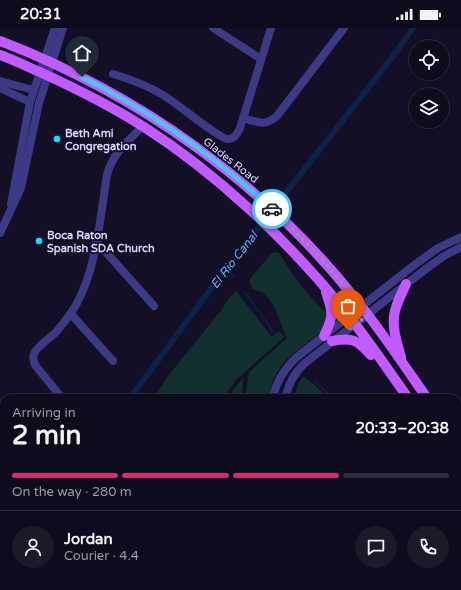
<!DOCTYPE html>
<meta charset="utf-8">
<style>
body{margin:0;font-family:"Varela Round",sans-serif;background:#1c1929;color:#f1f3f6;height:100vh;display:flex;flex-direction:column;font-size:15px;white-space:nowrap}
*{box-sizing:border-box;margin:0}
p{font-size:13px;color:#9b9ba3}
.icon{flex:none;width:22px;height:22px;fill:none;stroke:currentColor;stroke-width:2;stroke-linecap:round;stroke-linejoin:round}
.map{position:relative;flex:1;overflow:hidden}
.sheet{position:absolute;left:0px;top:366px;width:461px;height:196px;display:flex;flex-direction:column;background:#0e0b1c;border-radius:12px 12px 0 0;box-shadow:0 2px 6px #0003,0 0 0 1px #2e2b3b}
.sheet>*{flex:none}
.controls{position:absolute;left:409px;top:12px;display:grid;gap:8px}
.controls a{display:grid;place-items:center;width:40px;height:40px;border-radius:50%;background:#0e0b1c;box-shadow:0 2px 6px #0003,0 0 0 1px #2e2b3b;font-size:20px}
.pin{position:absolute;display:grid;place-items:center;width:34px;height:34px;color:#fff;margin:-41px -17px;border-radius:50% 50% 50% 0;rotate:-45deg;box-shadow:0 0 4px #0007}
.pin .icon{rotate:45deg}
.courier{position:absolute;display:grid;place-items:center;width:40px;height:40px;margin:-20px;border:3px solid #4fc3f7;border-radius:50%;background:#fff;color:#222;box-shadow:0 1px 5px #0007}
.head em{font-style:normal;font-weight:700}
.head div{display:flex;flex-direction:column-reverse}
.head{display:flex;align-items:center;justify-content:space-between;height:68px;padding:0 12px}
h1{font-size:26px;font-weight:700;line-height:30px}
.bar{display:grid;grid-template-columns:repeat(4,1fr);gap:6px 4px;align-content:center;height:48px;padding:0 12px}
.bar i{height:5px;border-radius:3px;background:#2e2b3b}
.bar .active{background:#db2777}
.bar p{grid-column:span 4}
.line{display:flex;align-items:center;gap:10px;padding:0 12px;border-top:1px solid #2e2b3b}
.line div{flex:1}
.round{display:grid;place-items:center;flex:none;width:42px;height:42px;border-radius:21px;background:#1c1929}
.status{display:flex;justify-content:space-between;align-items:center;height:28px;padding:0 20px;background:#0e0b1c;direction:ltr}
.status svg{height:11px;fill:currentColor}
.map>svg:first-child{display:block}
.green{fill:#12302f}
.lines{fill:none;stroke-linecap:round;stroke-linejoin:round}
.stream{stroke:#0c2248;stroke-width:1.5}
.canal{stroke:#0c2248;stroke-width:6}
.minor{stroke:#3d3a85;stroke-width:8}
.major{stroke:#c25bff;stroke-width:10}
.done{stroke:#948fb3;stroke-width:4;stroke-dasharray:0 7.2}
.route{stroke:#4fc3f7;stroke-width:5}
.poi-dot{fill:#00e5ff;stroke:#130f26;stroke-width:1.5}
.labels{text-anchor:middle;stroke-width:4;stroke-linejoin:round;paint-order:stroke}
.poi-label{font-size:11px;font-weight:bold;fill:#d9d4ff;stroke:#130f26;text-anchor:start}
.street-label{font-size:11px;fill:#d9d4ff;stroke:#130f26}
.water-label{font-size:12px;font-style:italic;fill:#62b6ff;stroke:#130f26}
</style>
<div class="status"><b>20:31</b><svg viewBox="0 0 49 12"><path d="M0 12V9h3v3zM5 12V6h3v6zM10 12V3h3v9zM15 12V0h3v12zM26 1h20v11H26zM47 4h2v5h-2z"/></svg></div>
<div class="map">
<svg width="461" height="562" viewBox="0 0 461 562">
<rect width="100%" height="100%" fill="#130f26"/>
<g class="green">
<path d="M276,224L280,226C293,249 309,269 329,287L322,303L288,330L281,338L273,352L269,370H245L249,344L287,310L272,274L263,265L252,260L249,252L272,225Z"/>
<path d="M236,263L272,309L279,303L284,309L237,351L223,370H154L168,348L223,280L226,274Z"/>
<path d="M303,349L311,354L329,370H294L298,356Z"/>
<path d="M243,350L242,370H227Z"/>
<path d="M457,499L461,505V562H406L391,558H457Z"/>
<path d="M76,558H153L151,562H82Z"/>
<path d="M156,558H195L193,562H155Z"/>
<path d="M230,558H306L313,562H228Z"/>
</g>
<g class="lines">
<g class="stream">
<path d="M227,240L234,249"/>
<path d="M244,263L275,306"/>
<path d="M314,353L333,370"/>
<path d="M457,496L461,502"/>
</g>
<g class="canal">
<path d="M130,370L216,254L394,27L413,0"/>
<path d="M3,562L7,558"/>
</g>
<g class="minor">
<path d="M213,0L261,31"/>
<path d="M113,46C133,52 152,59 169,71C180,78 219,110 227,111C234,112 238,105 240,100L271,0"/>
<path d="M0,53L33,62"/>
<path d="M0,60L30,74"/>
<path d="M243,90C258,94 264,99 277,88L344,0"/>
<path d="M11,176L30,74L55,0"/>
<path d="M0,205L21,160L39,75L63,0"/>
<path d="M96,213L154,278"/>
<path d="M71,286L113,333"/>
<path d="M62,370L35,337C34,333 32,330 34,326C36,319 50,310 56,304C63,296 70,287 76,277C97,240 100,189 107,147C112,126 128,113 143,98"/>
<path d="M273,370C276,354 285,340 297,329L413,238L438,220L461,209"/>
<path d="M286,370C288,355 294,345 305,335L427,240L444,228L461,219"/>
<path d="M317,558L328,560L377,562"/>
<path d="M203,562L206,558"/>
<path d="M216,562L219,558"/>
</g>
<g class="major">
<path d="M0,13C138,66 262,154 354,269C380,301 403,336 427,370"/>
<path d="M0,27C14,32 28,39 42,45C77,61 111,78 144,99C216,145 286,211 340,277C365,307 386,339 408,370"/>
<path d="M324,308C334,288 333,285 326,264"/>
<path d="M332,313C353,309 357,312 371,327"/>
<path d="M401,329C397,315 391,298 395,283C397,274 402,265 406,256"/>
<path d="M457,414L461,420"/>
<path d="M457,439L461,445"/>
</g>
</g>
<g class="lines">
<path class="done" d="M272,181C307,214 339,249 368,287L348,302"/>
<path class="route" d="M82,49C151,84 215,128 272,181"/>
</g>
<g class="poi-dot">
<circle cx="57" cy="111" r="4"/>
<circle cx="39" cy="213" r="4"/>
</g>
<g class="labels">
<g class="poi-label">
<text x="65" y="109">Beth Ami<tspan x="65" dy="13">Congregation</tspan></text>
<text x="47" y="211">Boca Raton<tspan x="47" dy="13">Spanish SDA Church</tspan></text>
</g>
<g class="street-label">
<text transform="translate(231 132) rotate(38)" y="4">Glades Road</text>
</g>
<g class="water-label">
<text transform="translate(234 232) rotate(-52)" y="4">El Rio Canal</text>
</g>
</g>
</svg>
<div class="controls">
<a><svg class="icon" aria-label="locate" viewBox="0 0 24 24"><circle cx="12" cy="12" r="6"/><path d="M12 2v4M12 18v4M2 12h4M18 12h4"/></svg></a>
<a><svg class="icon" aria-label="layers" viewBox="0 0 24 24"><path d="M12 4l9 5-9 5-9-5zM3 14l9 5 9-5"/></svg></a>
</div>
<div class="pin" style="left:348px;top:302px;background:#ea580c"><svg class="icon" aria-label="bag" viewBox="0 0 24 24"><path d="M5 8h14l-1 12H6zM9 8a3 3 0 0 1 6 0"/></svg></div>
<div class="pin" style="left:82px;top:49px;background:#1f2937"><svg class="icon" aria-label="home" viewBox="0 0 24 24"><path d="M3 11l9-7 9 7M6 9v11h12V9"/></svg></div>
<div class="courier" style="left:272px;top:181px"><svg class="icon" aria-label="car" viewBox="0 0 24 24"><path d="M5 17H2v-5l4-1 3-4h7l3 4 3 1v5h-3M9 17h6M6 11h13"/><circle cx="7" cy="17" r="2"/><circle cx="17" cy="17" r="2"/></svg></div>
<section class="sheet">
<div class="head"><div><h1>2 min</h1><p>Arriving in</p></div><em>20:33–20:38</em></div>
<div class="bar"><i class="active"></i><i class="active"></i><i class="active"></i><i></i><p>On the way · 280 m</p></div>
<div class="line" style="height:72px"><a class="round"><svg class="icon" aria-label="person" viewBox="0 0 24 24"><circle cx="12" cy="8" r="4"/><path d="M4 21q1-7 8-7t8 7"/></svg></a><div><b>Jordan</b><p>Courier · 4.4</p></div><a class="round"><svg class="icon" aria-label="chat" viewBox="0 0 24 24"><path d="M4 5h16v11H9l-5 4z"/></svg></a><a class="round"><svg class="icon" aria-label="phone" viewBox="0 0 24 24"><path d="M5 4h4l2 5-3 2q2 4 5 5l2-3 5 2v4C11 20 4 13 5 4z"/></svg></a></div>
</section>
</div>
